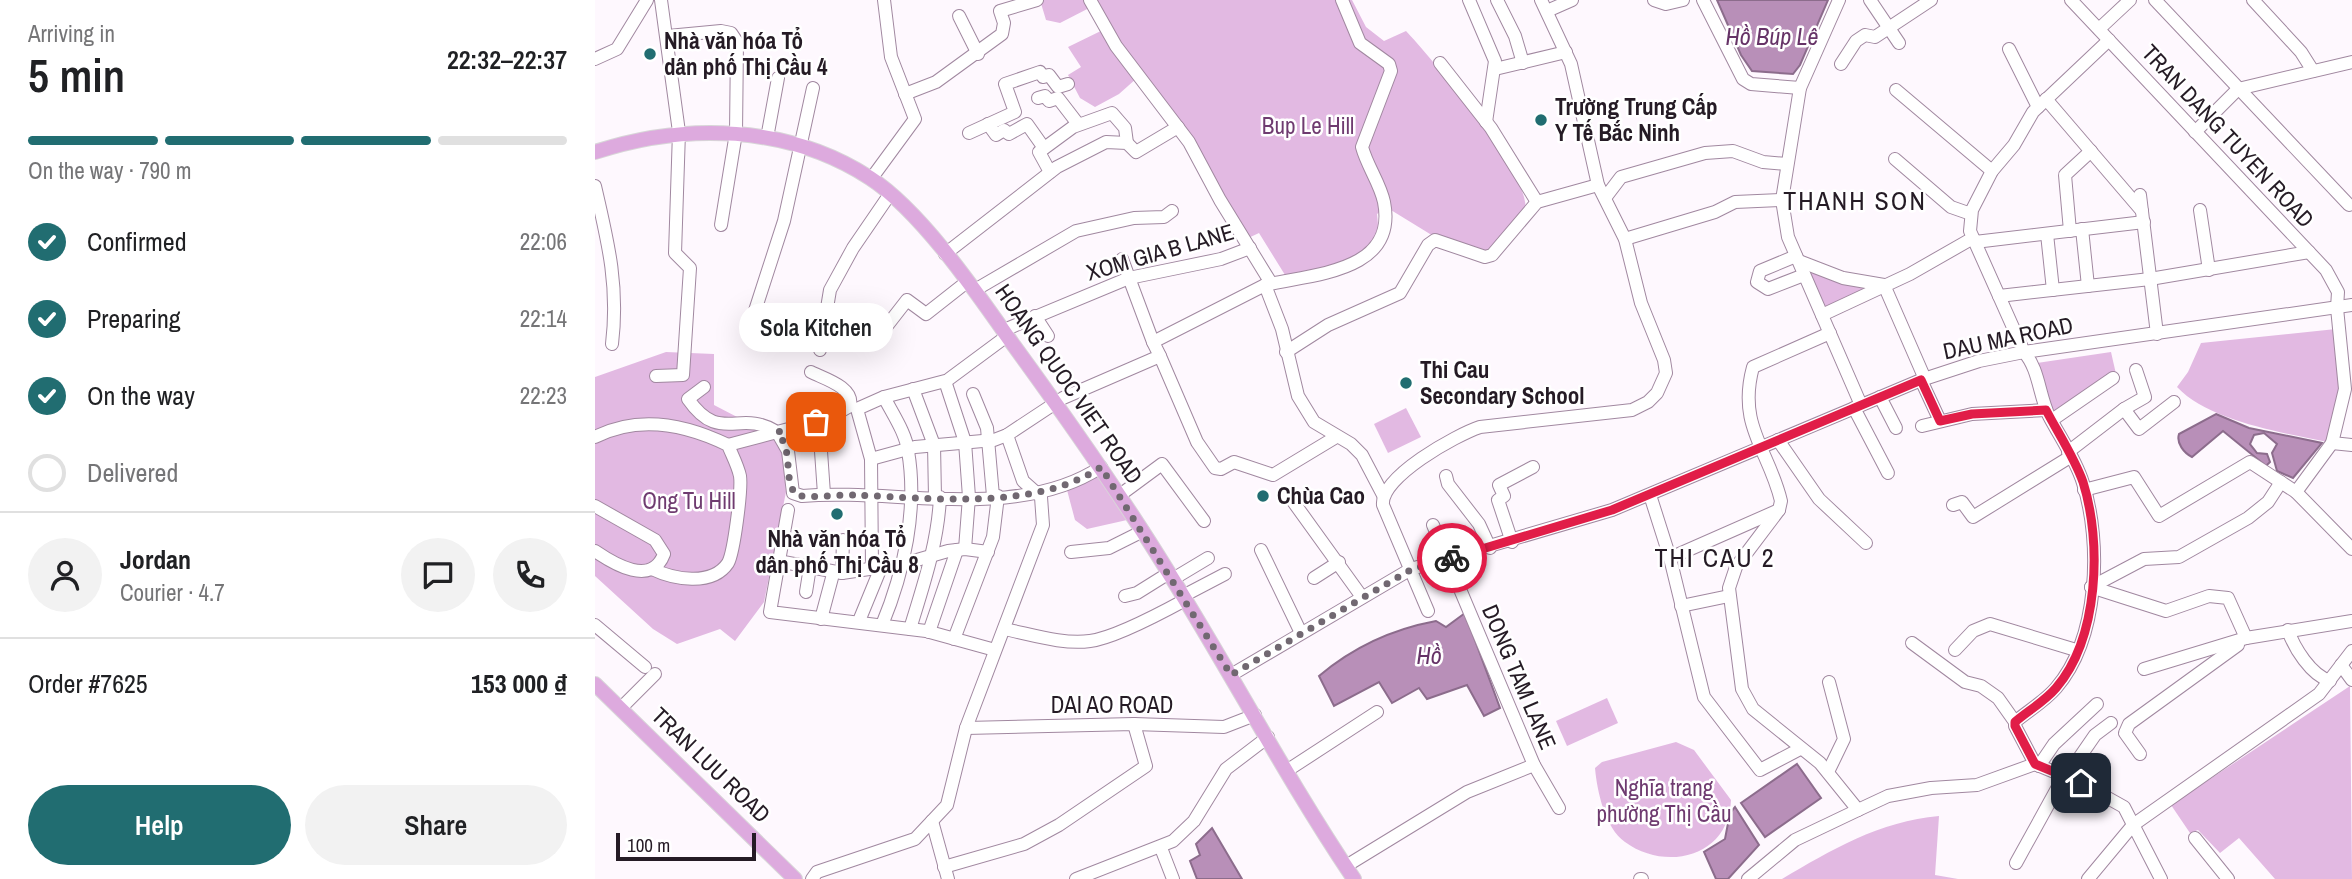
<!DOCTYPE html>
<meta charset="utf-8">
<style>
body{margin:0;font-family:"Archivo Narrow",sans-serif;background:#f2f2f2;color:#202124;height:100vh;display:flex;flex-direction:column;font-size:26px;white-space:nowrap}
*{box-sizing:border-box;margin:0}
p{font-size:23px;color:#757577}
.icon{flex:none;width:38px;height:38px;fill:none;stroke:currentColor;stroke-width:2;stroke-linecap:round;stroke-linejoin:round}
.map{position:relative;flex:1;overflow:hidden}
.details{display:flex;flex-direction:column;background:#fff;width:595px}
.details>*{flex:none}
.scale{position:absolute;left:21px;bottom:18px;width:140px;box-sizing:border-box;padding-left:7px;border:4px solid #251b25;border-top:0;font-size:19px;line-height:24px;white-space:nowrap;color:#251b25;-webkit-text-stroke:5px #fff;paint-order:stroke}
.pin{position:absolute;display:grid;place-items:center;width:60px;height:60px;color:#fff;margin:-30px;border-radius:14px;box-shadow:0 4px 10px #0006}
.courier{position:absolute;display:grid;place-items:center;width:70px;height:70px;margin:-35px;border:5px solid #e11d48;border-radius:50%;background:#fff;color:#222;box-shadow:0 2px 9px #0007}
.bubble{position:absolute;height:49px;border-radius:24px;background:#fff;box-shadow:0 7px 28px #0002;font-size:23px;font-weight:600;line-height:49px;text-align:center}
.summary em{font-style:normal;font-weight:600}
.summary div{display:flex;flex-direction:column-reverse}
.summary{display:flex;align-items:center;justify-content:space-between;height:119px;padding:0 28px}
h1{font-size:46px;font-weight:600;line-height:52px}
.bar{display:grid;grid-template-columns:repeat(4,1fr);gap:10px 7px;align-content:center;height:84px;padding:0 28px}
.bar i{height:9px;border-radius:5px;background:#e0e0e0}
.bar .selected{background:#216d71}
.bar p{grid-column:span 4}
.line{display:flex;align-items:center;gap:18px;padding:0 28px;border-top:2px solid #e0e0e0}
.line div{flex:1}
.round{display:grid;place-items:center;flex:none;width:74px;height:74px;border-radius:37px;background:#f2f2f2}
ol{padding:0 28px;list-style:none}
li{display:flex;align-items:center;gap:21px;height:77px}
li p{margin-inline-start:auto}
li .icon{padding:7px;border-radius:50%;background:#216d71;color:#fff;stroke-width:4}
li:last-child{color:#757577}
li i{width:38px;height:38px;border:4px solid #e0e0e0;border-radius:50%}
.primary-button{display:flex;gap:14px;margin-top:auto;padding:14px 28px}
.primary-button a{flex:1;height:80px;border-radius:42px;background:#216d71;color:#fff;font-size:28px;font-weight:600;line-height:80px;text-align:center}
.primary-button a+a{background:#f2f2f2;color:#202124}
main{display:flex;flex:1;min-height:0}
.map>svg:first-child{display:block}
.green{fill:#e2b9e2}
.water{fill:#b88fb8;stroke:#8c6c8c;stroke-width:2}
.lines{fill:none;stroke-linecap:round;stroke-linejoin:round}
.minor-casing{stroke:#a188a0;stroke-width:14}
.major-casing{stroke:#d8d6d8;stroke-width:16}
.minor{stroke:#fff;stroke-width:12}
.major{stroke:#ddaade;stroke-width:14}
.done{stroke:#716871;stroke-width:7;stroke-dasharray:0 12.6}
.route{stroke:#e11d48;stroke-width:9}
.poi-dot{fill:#216d71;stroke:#fff;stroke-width:2.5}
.labels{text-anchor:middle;stroke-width:5;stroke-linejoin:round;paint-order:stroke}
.poi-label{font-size:23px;font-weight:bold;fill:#251b25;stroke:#fff;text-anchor:start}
.park-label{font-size:23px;fill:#6f3b70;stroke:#fff}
.street-label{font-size:23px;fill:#251b25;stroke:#fff}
.water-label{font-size:24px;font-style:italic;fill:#663367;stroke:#fff}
.quarter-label{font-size:26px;letter-spacing:2px;fill:#251b25;stroke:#fff}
</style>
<main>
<section class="details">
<div class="summary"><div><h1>5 min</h1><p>Arriving in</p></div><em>22:32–22:37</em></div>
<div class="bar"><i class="selected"></i><i class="selected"></i><i class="selected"></i><i></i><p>On the way · 790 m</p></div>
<ol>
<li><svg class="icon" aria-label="check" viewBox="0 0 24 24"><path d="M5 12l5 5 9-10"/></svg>Confirmed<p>22:06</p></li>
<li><svg class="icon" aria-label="check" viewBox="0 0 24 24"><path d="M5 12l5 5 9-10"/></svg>Preparing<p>22:14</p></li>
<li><svg class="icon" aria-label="check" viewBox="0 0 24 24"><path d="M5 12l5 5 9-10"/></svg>On the way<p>22:23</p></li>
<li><i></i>Delivered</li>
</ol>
<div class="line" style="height:126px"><a class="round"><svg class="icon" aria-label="person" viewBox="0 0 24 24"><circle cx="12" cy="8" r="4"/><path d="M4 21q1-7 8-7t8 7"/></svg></a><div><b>Jordan</b><p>Courier · 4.7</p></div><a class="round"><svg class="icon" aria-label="chat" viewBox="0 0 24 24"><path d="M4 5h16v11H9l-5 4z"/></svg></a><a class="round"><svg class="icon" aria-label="phone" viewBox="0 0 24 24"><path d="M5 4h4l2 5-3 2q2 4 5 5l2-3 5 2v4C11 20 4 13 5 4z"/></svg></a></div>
<div class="line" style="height:91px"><div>Order #7625</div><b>153 000 ₫</b></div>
<div class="primary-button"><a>Help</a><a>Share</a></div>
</section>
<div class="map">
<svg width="1757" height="879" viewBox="0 0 1757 879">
<rect width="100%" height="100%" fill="#fef8fe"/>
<g class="green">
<path d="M445,0H757L771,27L789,41L811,31C834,55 937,178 930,208C926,221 905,238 896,249L888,251L835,234L791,207L782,214L784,235L777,249L695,283L664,233L649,240L596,143L542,78L524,94L500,107L485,98L473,75L486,67L473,47L514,27L502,4L465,23L451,20Z"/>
<path d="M1218,271L1274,286L1231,309L1214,275Z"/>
<path d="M1741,329L1750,389L1737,443C1691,433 1615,422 1582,387L1593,372L1606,343Z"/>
<path d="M71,352L119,354V405L175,434L187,453L191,492L169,602L140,641L125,629L82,644L58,629L0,576V377Z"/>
<path d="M1516,352L1521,374L1457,415L1442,363Z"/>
<path d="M811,408L826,437L793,453L779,424Z"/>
<path d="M503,473L532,520L492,529L480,520L472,490Z"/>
<path d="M1755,686L1757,879H1680L1644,838L1625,853L1603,830L1595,833L1576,805Z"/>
<path d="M1012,698L1023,723L972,746L961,721Z"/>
<path d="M1081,742L1099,750L1136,800C1134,857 1071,872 1030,842C1010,828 1002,791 1000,768L1007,762Z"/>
<path d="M1344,816L1340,875L1363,879H1187C1236,850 1285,821 1344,816Z"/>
</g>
<g class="water">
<path d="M1122,0H1233L1205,65L1198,74L1157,71L1146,55Z"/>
<path d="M1621,414L1654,428L1727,443L1698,478L1682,471L1677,453L1682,444L1669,433L1659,435L1655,444L1662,453L1672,454L1675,462L1671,466L1628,431L1597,457C1589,453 1581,443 1584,434Z"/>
<path d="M870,613L905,708L889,716L872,685L832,699L824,688L797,703L784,682L739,706L724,676C757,648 798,629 841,621L851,627Z"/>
<path d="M1202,764L1226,798L1170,837L1146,803Z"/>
<path d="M1140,807L1164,845L1133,879H1121L1109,852L1130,839L1135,813Z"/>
<path d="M617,828L647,879H602L595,861L605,855L601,844Z"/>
</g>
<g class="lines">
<defs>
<g id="minor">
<path d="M495,0L521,46L594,142L625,200L676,283"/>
<path d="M874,0L900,61L891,122"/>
<path d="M902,0L920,36L928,63"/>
<path d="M1059,0L1071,4L1088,0"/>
<path d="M1108,0L1148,79L1156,84L1205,88"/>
<path d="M1244,0L1205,88L1187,200L1193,237L1266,405"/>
<path d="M1275,0L1304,43"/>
<path d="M1476,0L1731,270L1743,292L1742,308L1750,389L1737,443L1701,492L1655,462L1564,516L1539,477L1489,490"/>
<path d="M1560,0L1754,205"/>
<path d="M1658,0L1706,52L1718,71"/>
<path d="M952,11L977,0"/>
<path d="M364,16L383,54"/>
<path d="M1504,29L1535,0"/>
<path d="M73,36L126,31L136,33L142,42L141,133L126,225"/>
<path d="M1514,40L1438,112L1419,145L1397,171L1377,210L1375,231L1429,352C1444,369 1444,395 1454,416C1465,437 1481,460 1488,483C1507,543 1504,638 1461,688C1450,701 1433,711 1420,722V726L1440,764L1486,783L1529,807L1566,879"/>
<path d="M1414,49L1443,107"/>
<path d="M0,59L22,49L52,0"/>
<path d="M845,63L896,128L942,202"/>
<path d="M1246,64L1261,41L1270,35L1280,37L1336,0"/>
<path d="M900,69L971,52"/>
<path d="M1301,90L1397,171"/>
<path d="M310,94L341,82L407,34L409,23L405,11L442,0"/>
<path d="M443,98L450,96L454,101L463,98L483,124"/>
<path d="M1451,99L1547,211"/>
<path d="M393,124L401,135L409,130L414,134L432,124L449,148"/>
<path d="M1600,132L1643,89L1757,62"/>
<path d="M374,133L420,112L410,84L445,72L448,77L454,75L463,87L473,84"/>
<path d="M172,138L183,78"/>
<path d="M1300,159L1356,207L1376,214"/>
<path d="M455,172L444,152L478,127L517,113L530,128L532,143"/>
<path d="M276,179L320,119L296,57L289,0"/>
<path d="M0,186C13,242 24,286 17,344"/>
<path d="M1545,195L1562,334"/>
<path d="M1010,198L1026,177L1110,153L1138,151L1168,162L1192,164"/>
<path d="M1605,210L1614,270"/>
<path d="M1487,229L1493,286"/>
<path d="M1475,231L1470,175L1496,151"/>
<path d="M1452,234L1458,290"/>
<path d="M1030,239L1120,212L1140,202L1187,200"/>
<path d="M1380,242L1549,222"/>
<path d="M350,254L462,167L511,142L532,143L541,152L583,127"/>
<path d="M1201,256L1165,271L1162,282L1173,289L1209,275"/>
<path d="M527,259L558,342"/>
<path d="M1204,261L1248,278L1289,285L1330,379"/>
<path d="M670,285C716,274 803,273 789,202C785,183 772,166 767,147L796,71L794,64L765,43L747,0"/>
<path d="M380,290L481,231L539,218L569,217L577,211"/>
<path d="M1404,296L1555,279L1714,252"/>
<path d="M1227,315L1315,274L1378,238"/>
<path d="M440,316L453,336"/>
<path d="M157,320L189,221L218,88"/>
<path d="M409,330L534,278L626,259L655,248"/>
<path d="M1235,333L1158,367C1142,426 1174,450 1186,501L1184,510L1141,567L1134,588L1147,689L1158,709L1225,763L1263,810L1293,796L1336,788L1382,785L1440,764"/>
<path d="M284,336L312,300L331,314L373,281"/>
<path d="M225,350L235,290L258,248L295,194"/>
<path d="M691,352L733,325L805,293L833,245L840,240L890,257L897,255L942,202L1003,185"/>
<path d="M565,356L602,442L620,468L626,469L639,462L678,475L741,437"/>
<path d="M61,376L88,375L95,268L80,253L84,132L66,0"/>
<path d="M354,379L412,336"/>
<path d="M1326,380L1345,421"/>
<path d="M109,387L93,399C125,445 144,408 182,432L232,419L255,406C259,387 230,379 216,372"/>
<path d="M318,389L339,445L340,497"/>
<path d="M378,394L392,428L398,496"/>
<path d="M1285,397L1301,428"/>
<path d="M1259,408L1293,473"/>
<path d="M1529,409L1550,397L1541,370"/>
<path d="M1457,420L1518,378"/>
<path d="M1327,426L1377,414L1451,410"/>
<path d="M0,437C43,415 90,424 133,445C137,455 143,466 145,476C147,489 139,552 133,563C117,587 78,579 57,569"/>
<path d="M225,437L229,494"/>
<path d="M1183,440L1224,499L1271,543"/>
<path d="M1737,443L1757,445"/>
<path d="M133,445L182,432L193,451L198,493L207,496C301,488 423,522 506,467"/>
<path d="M1473,452L1529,409L1544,429L1579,402"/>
<path d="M276,459L320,447L399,440L412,435L468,398L565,356L558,342L670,285L687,329L703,396L719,422L756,444L767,455L788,495"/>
<path d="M851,476L853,484L884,524L895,548"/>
<path d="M1701,492L1757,549"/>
<path d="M525,495L567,464L609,521"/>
<path d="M1055,495L1075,558L1109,697L1165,770L1205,749"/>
<path d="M697,500L767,597"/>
<path d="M1358,505L1367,502L1378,517L1475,457"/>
<path d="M0,506L60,540L69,554C57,587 19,564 0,551"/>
<path d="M193,510L175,612L331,631L400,650"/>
<path d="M838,525L939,765L964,808"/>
<path d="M917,542L903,500L909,496L904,485L938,467"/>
<path d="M666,550L706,633"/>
<path d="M476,552L514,548L548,531"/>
<path d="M1075,558L1184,510"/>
<path d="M183,561L247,573L308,564L353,551L370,549L393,552"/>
<path d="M277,567L276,459L262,409L289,397L350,381L370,442L374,497L370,549"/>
<path d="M247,573L248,540"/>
<path d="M719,578L744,562"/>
<path d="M578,579L613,558"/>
<path d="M1496,587L1549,559L1584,557L1653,518L1673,502L1686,482"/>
<path d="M1496,587L1571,611L1614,596L1633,598L1651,638"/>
<path d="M211,592L215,567"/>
<path d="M530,596L542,593L574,573"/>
<path d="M588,596L630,574"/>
<path d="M1086,606L1134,596"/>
<path d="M833,611L788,505C785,477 861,435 885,427L1037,410L1053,402L1062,393L1071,373L1069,360L1046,303L1030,239L1003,185L976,64L946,0"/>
<path d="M226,619L238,574"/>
<path d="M264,621L287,565"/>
<path d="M0,625L50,667"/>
<path d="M287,625C309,572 323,509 313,451C311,433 297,413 289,397"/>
<path d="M315,629C328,586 343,543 345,497"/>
<path d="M409,629C435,634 468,645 495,641C519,638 568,612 590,600"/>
<path d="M1693,630C1699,648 1716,675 1735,681"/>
<path d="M334,632L362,550"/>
<path d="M359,639L398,537L403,496"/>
<path d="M1317,643L1370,682L1386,686L1403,698L1420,722"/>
<path d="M1360,650L1378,631L1395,624L1481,650"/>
<path d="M1746,665L1757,680"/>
<path d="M1549,669L1651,638L1757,621"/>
<path d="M636,675L816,569L1017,510L1326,380L1384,361L1429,352L1757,305"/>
<path d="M25,709L60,674"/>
<path d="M371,728L539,724L629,727L660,715"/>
<path d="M1545,754L1530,733L1534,724L1643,645"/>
<path d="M1444,766L1459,744L1502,704"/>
<path d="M693,770L782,712"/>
<path d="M1233,772L1249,739L1234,682"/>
<path d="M1471,777L1500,735L1516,723"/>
<path d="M337,821L353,879"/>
<path d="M1600,838L1633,879"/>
<path d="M566,848L578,879"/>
<path d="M1421,863L1469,776"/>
<path d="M751,866L872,792L939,765"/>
<path d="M349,867L429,844L464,825L551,766L539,724"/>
<path d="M217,879L222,872L320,839L352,805L371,728L448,525L446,497L428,481L412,435"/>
<path d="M481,879L578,841L599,821L631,769L673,737"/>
<path d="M1045,879H1047"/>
<path d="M1153,879L1200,840L1263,810"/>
<path d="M1493,879L1538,825L1724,694L1757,651"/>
</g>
<g id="major">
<path d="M0,152C91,122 193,125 275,178C326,211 382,293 417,343C471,417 524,492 572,570C636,672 692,780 759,879"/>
<path d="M0,684L200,879"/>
</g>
</defs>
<use href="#minor" class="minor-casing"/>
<use href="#major" class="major-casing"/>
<use href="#minor" class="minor"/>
<use href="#major" class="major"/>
</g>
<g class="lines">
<path class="done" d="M221,422L182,432C200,453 187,477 201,495C219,499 242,494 260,495C335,498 441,511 506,467L636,675L817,569L857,558"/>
<path class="route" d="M857,558L1017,510L1326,380L1345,421L1377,414L1451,410C1463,433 1479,457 1488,482C1507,542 1504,638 1461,688C1450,701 1433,711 1420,722V726L1440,764L1486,783"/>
</g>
<g class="poi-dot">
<circle cx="55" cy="54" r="7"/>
<circle cx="946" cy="120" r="7"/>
<circle cx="811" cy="383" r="7"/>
<circle cx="668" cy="496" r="7"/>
<circle cx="242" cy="514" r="7"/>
</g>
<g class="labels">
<g class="poi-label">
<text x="69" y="49">Nhà văn hóa Tổ<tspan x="69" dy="26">dân phố Thị Cầu 4</tspan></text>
<text x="960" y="115">Trường Trung Cấp<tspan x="960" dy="26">Y Tế Bắc Ninh</tspan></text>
<text x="825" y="378">Thi Cau<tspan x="825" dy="26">Secondary School</tspan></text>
<text x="682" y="504">Chùa Cao</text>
<text x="242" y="547" text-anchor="middle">Nhà văn hóa Tổ<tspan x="242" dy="26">dân phố Thị Cầu 8</tspan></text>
</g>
<g class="park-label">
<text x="713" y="134">Bup Le Hill</text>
<text x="94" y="509">Ong Tu Hill</text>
<text x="1069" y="796">Nghĩa trang<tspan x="1069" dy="26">phường Thị Cầu</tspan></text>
</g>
<g class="street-label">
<text transform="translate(1633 136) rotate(47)" y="8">TRAN DANG TUYEN ROAD</text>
<text transform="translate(565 252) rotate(-16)" y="8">XOM GIA B LANE</text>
<text transform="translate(1413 338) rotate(-12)" y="8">DAU MA ROAD</text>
<text transform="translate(474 384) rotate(55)" y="8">HOANG QUOC VIET ROAD</text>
<text transform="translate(924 677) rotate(67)" y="8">DONG TAM LANE</text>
<text x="517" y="713">DAI AO ROAD</text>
<text transform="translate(116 765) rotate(44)" y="8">TRAN LUU ROAD</text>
</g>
<g class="water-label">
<text x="1177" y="45">Hồ Búp Lê</text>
<text x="834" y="664">Hồ</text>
</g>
<g class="quarter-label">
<text x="1260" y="210">THANH SON</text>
<text x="1120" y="567">THI CAU 2</text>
</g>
</g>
</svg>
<div class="scale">100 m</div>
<div class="pin" style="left:221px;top:422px;background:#ea580c"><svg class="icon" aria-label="bag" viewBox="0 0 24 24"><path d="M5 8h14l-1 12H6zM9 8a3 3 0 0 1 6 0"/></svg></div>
<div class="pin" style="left:1486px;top:783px;background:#1f2937"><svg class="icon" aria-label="home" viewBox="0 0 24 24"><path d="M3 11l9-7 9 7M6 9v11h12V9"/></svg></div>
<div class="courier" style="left:857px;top:558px"><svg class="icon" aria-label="bike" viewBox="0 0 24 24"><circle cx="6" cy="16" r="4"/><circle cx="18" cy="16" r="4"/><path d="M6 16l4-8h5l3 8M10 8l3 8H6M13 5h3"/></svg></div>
<div class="bubble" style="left:144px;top:303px;width:154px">Sola Kitchen</div>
</div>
</main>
